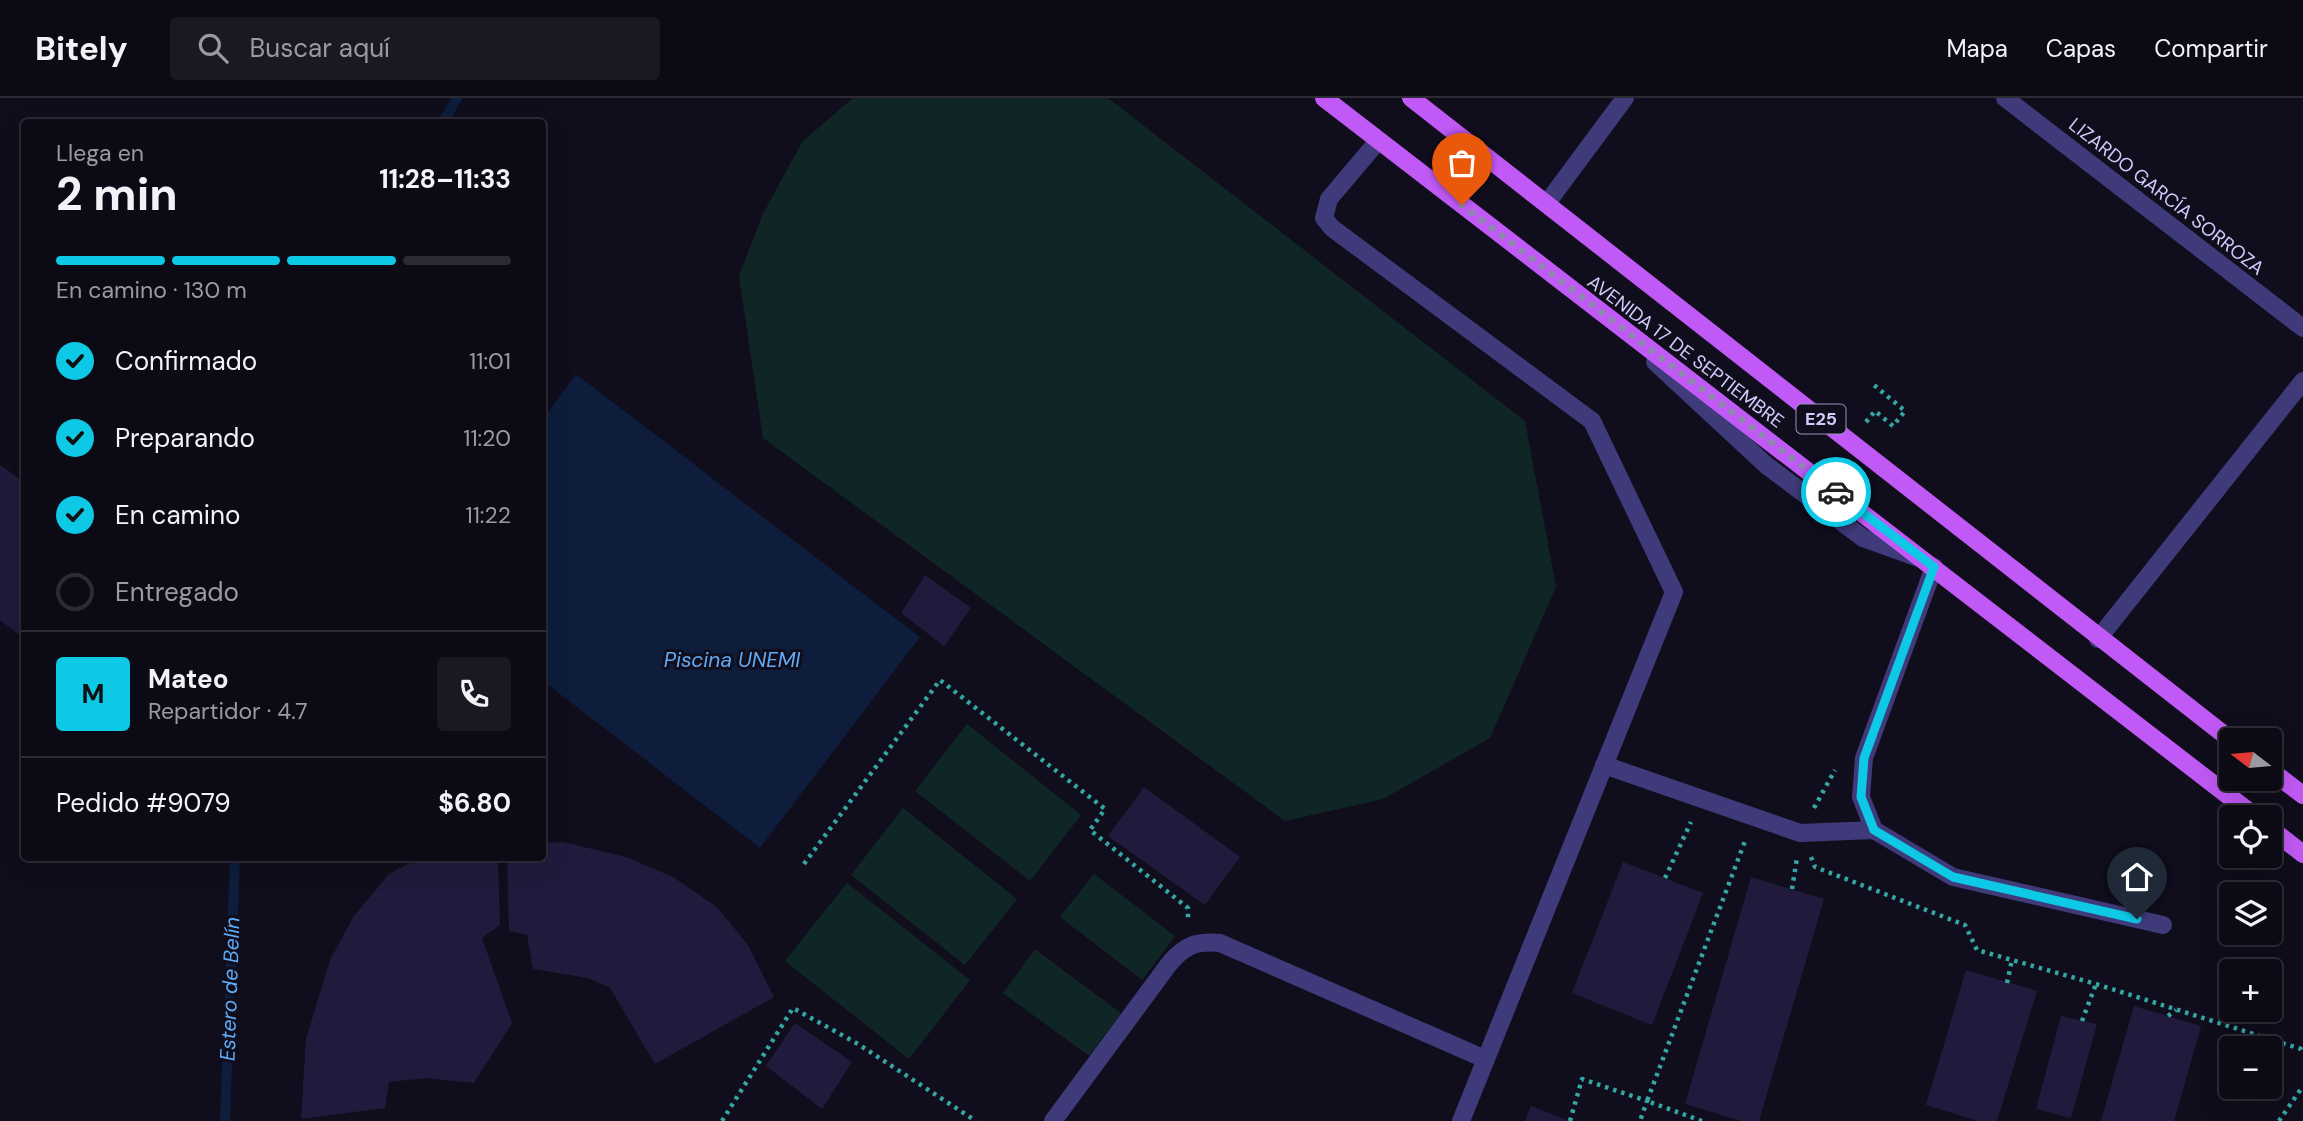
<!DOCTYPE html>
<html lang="es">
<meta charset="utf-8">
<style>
body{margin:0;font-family:"DM Sans",sans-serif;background:#1a1822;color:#f1f3f6;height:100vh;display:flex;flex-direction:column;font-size:26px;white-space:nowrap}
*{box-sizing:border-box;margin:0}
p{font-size:23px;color:#9a9aa0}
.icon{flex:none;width:38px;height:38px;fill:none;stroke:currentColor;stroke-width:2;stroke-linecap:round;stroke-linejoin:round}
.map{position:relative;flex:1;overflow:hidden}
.panel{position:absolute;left:21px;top:21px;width:525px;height:742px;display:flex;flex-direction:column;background:#0c0a15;border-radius:7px;box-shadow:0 7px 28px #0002,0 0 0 2px #2c2b34}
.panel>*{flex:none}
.needle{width:46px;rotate:286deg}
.tools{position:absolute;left:2219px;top:630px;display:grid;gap:14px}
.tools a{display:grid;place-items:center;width:63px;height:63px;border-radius:7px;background:#0c0a15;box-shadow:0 7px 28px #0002,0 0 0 2px #2c2b34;font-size:35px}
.pin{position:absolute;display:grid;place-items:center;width:60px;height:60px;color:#fff;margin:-72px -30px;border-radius:50% 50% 50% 0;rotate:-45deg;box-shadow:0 0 7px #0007}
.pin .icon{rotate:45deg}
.courier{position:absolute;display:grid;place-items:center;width:70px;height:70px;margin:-35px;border:5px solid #0dc9e6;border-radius:50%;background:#fff;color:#222;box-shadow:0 2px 9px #0007}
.summary em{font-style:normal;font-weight:700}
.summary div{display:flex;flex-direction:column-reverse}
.summary{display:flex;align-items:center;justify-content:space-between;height:119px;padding:0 35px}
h1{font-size:46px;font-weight:700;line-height:52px}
.bar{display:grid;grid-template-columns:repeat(4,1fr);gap:10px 7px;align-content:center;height:84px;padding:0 35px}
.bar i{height:9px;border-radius:5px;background:#2c2b34}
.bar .on{background:#0dc9e6}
.bar p{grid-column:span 4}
.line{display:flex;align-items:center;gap:18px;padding:0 35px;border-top:2px solid #2c2b34}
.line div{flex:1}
.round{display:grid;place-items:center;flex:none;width:74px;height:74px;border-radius:7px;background:#1a1822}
ol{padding:0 35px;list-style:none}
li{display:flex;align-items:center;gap:21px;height:77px}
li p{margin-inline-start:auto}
li .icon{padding:7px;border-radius:50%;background:#0dc9e6;color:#111;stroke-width:4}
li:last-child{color:#9a9aa0}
li i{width:38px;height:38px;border:4px solid #2c2b34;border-radius:50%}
header{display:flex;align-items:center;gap:42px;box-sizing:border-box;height:98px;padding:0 35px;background:#0c0a15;border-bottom:2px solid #2c2b34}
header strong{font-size:33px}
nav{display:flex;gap:38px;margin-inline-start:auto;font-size:24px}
.search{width:490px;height:63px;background:#1a1822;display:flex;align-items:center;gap:18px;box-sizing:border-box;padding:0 24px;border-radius:7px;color:#9a9aa0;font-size:26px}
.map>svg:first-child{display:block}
.green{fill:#102626}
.water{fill:#0d1d3b}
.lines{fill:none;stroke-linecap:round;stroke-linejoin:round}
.stream{stroke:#0d1d3b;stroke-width:10}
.building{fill:#221a3c}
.path{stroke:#34a7a4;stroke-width:4.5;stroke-dasharray:3.5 5;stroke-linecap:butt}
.minor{stroke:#3f3a79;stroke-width:18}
.major{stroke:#c059f5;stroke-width:18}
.done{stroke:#8e88ae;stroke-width:7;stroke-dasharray:0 12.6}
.route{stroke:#0dc9e6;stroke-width:9}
.labels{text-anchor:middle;stroke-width:6;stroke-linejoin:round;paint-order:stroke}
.shield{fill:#100d1c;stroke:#9892b9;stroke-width:2}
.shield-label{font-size:18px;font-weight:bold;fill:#d2cbfc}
.street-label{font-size:19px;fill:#d2cbfc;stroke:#100d1c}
.water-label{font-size:21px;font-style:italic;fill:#5fabf6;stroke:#100d1c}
</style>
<header>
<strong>Bitely</strong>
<div class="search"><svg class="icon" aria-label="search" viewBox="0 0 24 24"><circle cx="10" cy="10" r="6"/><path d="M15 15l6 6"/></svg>Buscar aquí</div>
<nav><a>Mapa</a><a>Capas</a><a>Compartir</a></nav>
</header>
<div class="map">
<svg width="2303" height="1023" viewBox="0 0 2303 1023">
<rect width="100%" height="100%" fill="#100d1c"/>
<g class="green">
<path d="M853,0H1108L1525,323L1556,489L1490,640L1383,701L1285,723L763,340L739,178L762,118L802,44Z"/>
<path d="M967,626L1081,717L1030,783L915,693Z"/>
<path d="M903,710L1017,801L965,867L851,777Z"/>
<path d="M1094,776L1175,838L1142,882L1060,819Z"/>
<path d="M847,785L970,882L909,961L785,863Z"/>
<path d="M1035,851L1121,915L1089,958L1003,895Z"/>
</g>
<path class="water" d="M576,276L920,539L760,750L543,583V321Z"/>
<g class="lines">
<g class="stream">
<path d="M443,24L457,0"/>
<path d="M225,1023L235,760"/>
</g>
</g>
<g class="building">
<path d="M0,367L24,384V540L0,522Z"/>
<path d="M925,477L971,510L944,548L901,515Z"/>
<path d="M1144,689L1240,759L1205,807L1108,738Z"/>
<path d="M563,744L626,759L673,779L717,809L748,847L774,899L655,966L610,890L588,880L533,871L527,837L509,833L507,760H542V745Z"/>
<path d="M419,760H498L500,827L482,840L512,925L474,985L426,980L389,984L385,1010L301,1021L306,941L330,862L354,818L389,776Z"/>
<path d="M1623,764L1703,795L1652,927L1572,895Z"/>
<path d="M1751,779L1824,801L1759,1023H1741L1685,1006Z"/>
<path d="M1966,872L2037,893L1997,1023H1978L1926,1007Z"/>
<path d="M2134,908L2201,928L2174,1023H2101Z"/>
<path d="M2061,918L2097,926L2071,1020L2036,1011Z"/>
<path d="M795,925L852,964L822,1011L766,968Z"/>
<path d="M1531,1008L1570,1023H1525Z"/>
</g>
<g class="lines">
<g class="path">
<path d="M1866,324L1875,313L1893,328L1905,313L1874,287"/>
<path d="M1814,710L1835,672"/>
<path d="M1811,759L1815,769L1965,827L1977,852L2096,886L2301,951L2303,956"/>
<path d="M804,766L940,582L1105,711L1090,732L1188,810V824"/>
<path d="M1665,780L1691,724"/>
<path d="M1792,791L1797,760"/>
<path d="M2007,885L2012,862"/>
<path d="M2168,918L2176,912"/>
<path d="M2082,923L2096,886"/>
<path d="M722,1023L793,910L858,946L976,1023"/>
<path d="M1570,1023L1582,981L1647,1003L1640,1023"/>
<path d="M1702,1023L1647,1003L1745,743"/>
<path d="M2279,1023L2303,988"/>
</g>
<g class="minor">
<path d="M2005,0L2303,230"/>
<path d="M1378,43L1329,101L1324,120L1332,130L1592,323L1674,494L1461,1023"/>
<path d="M1547,105L1625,0"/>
<path d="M1655,264L1766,367L1863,440L1916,459"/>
<path d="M2098,541L2303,283"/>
<path d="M1604,667L1800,735L1874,732L1953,779L2163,827"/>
<path d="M1874,732L1861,699L1864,660L1934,469"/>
<path d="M1053,1023L1169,866C1185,847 1196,843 1220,845L1485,961"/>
</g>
<g class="major">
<path d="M1324,0L2256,719"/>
<path d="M1411,0L2231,642"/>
<path d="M2270,672L2303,697"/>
<path d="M2270,730L2303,756"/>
</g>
</g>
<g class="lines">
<path class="done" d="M1462,107L1836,394"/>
<path class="route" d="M1836,394L1934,469L1864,660L1861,699L1874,732L1953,779L2137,821"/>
</g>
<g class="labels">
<rect class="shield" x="1796.5" y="306.5" width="49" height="29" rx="5"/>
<g class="shield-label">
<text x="1821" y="327">E25</text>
</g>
<g class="street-label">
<text transform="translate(2167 98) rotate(38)" y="7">LIZARDO GARCÍA SORROZA</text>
<text transform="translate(1686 253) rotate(37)" y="7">AVENIDA 17 DE SEPTIEMBRE</text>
</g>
<g class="water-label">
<text x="732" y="569">Piscina UNEMI</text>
<text transform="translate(230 891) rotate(-88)" y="7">Estero de Belín</text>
</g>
</g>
</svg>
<div class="tools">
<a><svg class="needle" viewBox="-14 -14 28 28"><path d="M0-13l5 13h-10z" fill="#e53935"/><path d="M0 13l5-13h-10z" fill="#9a9aa0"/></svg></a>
<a><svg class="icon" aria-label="locate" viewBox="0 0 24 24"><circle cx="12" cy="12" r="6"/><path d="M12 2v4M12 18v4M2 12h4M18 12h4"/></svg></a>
<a><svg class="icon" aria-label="layers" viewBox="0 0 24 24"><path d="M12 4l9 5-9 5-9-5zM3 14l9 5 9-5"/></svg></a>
<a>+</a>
<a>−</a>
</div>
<div class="pin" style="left:1462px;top:107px;background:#ea580c"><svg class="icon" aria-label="bag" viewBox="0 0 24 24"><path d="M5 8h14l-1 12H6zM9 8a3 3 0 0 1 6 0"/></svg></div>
<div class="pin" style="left:2137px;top:821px;background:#1f2937"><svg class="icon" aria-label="home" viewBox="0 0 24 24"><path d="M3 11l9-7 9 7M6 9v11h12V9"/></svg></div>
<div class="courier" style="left:1836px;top:394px"><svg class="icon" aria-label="car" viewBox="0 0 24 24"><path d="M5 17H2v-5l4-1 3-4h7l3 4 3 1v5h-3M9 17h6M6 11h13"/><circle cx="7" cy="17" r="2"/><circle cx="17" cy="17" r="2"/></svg></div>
<section class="panel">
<div class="summary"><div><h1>2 min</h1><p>Llega en</p></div><em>11:28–11:33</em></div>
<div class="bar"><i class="on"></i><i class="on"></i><i class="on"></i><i></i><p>En camino · 130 m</p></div>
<ol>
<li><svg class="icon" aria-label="check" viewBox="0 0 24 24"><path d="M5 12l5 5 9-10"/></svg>Confirmado<p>11:01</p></li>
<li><svg class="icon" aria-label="check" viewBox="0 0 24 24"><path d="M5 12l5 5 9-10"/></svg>Preparando<p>11:20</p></li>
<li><svg class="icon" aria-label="check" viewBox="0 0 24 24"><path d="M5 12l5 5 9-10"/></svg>En camino<p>11:22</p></li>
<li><i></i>Entregado</li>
</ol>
<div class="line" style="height:126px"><b class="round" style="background:#0dc9e6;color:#111">M</b><div><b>Mateo</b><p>Repartidor · 4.7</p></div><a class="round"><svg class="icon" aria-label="phone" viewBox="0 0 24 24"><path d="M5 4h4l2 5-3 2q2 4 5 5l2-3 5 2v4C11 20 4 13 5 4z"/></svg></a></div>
<div class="line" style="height:91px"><div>Pedido #9079</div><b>$6.80</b></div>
</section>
</div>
